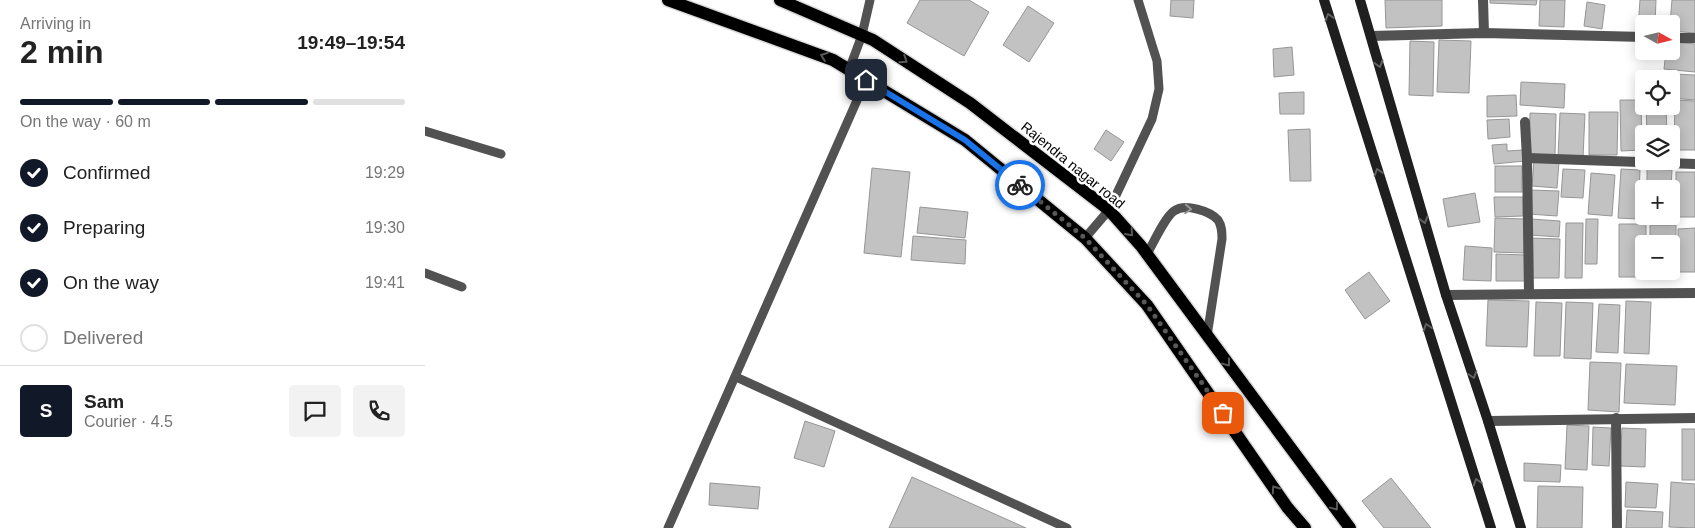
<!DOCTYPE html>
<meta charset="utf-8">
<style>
body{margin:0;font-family:Helvetica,sans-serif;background:#f2f2f2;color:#222;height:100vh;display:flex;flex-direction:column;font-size:19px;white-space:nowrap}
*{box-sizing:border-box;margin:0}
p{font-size:16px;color:#767676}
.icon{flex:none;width:28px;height:28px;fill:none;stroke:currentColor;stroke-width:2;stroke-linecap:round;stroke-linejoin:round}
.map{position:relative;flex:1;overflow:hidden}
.panel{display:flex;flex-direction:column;background:#fff;width:425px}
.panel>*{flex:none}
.needle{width:32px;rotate:98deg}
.buttons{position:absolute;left:1210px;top:15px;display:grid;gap:10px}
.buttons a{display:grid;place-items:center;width:45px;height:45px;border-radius:5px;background:#fff;box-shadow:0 2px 12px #0003;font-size:25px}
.pin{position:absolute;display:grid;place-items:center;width:42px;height:42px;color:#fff;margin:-21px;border-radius:10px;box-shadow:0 2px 8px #0006}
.courier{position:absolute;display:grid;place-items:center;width:50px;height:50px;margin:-25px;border:4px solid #1a73e8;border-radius:50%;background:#fff;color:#222;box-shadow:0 1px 6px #0007}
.head em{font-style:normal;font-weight:700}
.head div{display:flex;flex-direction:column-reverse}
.head{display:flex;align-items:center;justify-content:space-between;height:85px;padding:0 20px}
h1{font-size:32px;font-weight:700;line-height:38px}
.bar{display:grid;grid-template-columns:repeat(4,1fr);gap:8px 5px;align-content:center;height:60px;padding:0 20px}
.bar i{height:6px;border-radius:4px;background:#e0e0e0}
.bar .selected{background:#111827}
.bar p{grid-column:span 4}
.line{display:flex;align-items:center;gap:12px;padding:0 20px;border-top:1px solid #e0e0e0}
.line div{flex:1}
.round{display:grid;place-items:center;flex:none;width:52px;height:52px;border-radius:5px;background:#f2f2f2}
ol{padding:0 20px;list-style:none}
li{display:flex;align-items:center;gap:15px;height:55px}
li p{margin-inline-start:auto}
li .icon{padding:5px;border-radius:50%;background:#111827;color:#fff;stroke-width:4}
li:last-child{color:#767676}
li i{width:28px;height:28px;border:2px solid #e0e0e0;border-radius:50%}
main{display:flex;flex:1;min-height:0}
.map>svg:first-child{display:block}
.building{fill:#c2c2c2;stroke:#969696}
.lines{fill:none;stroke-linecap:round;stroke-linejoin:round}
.primary-casing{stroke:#dbdbdb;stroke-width:15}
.lane{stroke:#525252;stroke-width:9}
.street{stroke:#525252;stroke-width:10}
.secondary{stroke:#1f1f1f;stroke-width:10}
.primary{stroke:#000;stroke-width:12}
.oneway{stroke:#626262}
.oneway2{stroke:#595959}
.oneway3{stroke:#979797}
.done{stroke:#595959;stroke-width:5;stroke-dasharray:0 9}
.route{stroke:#1a73e8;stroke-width:6}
.labels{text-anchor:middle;stroke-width:5;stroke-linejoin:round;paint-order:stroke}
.street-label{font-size:14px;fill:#000;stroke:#fff}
</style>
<main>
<section class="panel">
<div class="head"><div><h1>2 min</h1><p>Arriving in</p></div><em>19:49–19:54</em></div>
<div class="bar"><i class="selected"></i><i class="selected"></i><i class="selected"></i><i></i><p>On the way · 60 m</p></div>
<ol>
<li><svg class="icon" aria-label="check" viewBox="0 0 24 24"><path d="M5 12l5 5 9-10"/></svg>Confirmed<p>19:29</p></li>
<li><svg class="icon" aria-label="check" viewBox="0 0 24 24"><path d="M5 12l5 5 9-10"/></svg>Preparing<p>19:30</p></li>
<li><svg class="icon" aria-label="check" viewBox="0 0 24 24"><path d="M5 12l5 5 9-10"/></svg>On the way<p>19:41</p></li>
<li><i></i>Delivered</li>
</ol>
<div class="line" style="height:90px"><b class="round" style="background:#111827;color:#fff">S</b><div><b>Sam</b><p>Courier · 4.5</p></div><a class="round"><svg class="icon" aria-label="chat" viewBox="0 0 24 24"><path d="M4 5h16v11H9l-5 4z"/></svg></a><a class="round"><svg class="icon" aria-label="phone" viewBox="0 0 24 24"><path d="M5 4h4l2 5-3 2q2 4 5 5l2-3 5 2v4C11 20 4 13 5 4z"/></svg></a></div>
</section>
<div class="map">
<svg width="1270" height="528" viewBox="0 0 1270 528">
<rect width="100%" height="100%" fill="#fff"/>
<g class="building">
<path d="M495,0H544L564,12L539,56L482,23Z"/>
<path d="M746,0H769L768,18L745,16Z"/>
<path d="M960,0H1017V26L961,28Z"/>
<path d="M1065,0H1112L1111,5L1065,3Z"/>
<path d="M1115,0H1140L1139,27L1114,26Z"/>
<path d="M1215,0H1231L1230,24H1219V28H1213Z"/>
<path d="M1247,0H1270V33L1246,31V24H1245Z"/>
<path d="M1162,2L1180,5L1177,29L1159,26Z"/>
<path d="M603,6L629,23L604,62L578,45Z"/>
<path d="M1014,40L1046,41L1044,93L1012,92Z"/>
<path d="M985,41L1009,42L1008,96L984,95Z"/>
<path d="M1246,42L1270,44V72L1239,69L1241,51H1246Z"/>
<path d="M867,47L869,75L849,77L848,49Z"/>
<path d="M1247,74L1270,75V100L1246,98Z"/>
<path d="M1096,82L1140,84L1139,108L1095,105Z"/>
<path d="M879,92V114H855L854,93Z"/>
<path d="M1091,95L1092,116L1062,117V96Z"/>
<path d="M1195,100H1216L1217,150L1196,151Z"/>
<path d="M1250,100L1270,101V150H1249Z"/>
<path d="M1221,106H1241L1242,132L1222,133Z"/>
<path d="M1164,112H1193L1192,155H1164Z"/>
<path d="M1105,113L1131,114L1130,155L1104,154Z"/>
<path d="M1135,113L1160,114L1158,157H1133Z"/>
<path d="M1084,119L1085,137L1063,139L1062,120Z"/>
<path d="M885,129L886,181H865L863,130Z"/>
<path d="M681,130L699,142L686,161L669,149Z"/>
<path d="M1082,144V151L1098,150L1100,161L1069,164L1067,145Z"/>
<path d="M1109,160L1134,162L1132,188L1107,186Z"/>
<rect x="1070" y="166" width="27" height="26"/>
<path d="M447,168L485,172L476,257L439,253Z"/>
<path d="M1138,169L1160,170L1158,198L1136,197Z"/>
<path d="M1196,169L1215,170L1213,219L1193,218Z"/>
<path d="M1222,169L1247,170L1246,189H1222Z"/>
<rect x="1251" y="172" width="19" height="45"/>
<path d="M1166,173L1190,175L1187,216L1163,214Z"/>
<path d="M1105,190L1134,191L1132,216L1104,214Z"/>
<path d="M1050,193L1055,222L1023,227L1018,199Z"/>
<path d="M1069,197H1098V216L1070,217Z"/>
<path d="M495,207L543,212L540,238L492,233Z"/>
<path d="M1070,218L1100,219L1099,253L1069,252Z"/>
<path d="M1106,219L1135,221L1134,237L1105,235Z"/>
<path d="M1161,219H1173L1172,264H1160Z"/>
<path d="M1141,223H1158L1157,278H1140Z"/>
<path d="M1194,224H1221V244H1219V271H1221V277H1194Z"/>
<path d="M1225,225H1251V279H1225V271H1246V244H1225Z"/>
<path d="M1270,228V272H1253V229Z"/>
<path d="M488,236L541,240L540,264L486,260Z"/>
<path d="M1106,238L1135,239L1134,278H1105Z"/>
<path d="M1040,246L1067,248L1066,281L1038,280Z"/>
<path d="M1071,254L1100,255V281H1071Z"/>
<path d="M944,272L965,301L940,319L920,290Z"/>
<path d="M1063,300L1104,301L1102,347L1061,346Z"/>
<path d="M1201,301L1226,302L1224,354L1199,353Z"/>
<path d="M1111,302L1137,303L1135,356H1109Z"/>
<path d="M1141,302L1168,303L1166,359L1139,358Z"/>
<path d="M1174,304L1195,305L1193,353L1171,352Z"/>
<path d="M1165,362L1196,363L1194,412L1163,410Z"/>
<path d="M1201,364L1252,366L1250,405L1199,403Z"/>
<path d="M380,421L410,431L399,467L369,458Z"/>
<path d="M1142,425L1164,426L1162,470L1140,469Z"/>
<path d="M1168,427L1186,428L1184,466L1167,465Z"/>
<path d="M1197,428L1221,429L1220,467L1195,466Z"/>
<rect x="1257" y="429" width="13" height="51"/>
<path d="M1099,463L1136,465L1135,482L1099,481Z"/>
<path d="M487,477L601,528H464Z"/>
<path d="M966,478L1006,528H959L937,501Z"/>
<path d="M1201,482L1233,484L1231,508L1200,507Z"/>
<path d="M1246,482L1270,484V528L1244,527Z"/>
<path d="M285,483L335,487L333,509L284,505Z"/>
<path d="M1113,486L1158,487L1157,528H1112Z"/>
<path d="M1202,510L1238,512L1237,528H1201Z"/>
</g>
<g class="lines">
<defs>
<g id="primary">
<path d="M243,0L408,60L540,140L660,238L722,305L862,507L880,528"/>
<path d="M355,0L448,40L545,103L684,210L716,246L925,528"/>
</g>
</defs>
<use href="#primary" class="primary-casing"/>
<g class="lane">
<path d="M424,70L437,35L445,0"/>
<path d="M0,131L76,154"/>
<path d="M660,238L684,210L727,119L734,89L732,61L713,0"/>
<path d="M722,254C728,244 740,217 749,211C760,203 785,211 793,220C797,226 797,232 797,239L782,336"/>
<path d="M0,273L37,287"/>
<path d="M311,377L642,528"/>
<path d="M243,528L441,80"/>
</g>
<g class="street">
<path d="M1058,0L1059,33"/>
<path d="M946,36L1059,33L1219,37"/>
<path d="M1246,38H1270"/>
<path d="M1100,122L1102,158L1104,294"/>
<path d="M1102,158L1270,164"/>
<path d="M1021,295L1270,293"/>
<path d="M1191,418L1192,528"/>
<path d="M1063,421L1270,418"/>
</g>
<g class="secondary">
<path d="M899,0L1066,528"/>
<path d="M935,0L1021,295L1063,421L1096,528"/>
</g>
<use href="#primary" class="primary"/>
</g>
<defs><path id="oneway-chevron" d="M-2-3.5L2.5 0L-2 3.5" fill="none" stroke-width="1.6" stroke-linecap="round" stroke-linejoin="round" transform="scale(1.25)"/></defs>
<g class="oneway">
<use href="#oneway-chevron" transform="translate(904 17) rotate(-108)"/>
<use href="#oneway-chevron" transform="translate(954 64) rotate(74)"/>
<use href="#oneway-chevron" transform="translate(953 172) rotate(-108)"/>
<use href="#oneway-chevron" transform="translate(999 220) rotate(74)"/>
<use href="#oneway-chevron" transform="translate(1002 327) rotate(-108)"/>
<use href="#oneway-chevron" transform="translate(1048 375) rotate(72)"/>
<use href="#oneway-chevron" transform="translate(1052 482) rotate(-108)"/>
</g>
<g class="oneway2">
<use href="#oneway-chevron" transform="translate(399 56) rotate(-160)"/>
<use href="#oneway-chevron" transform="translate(479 60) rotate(33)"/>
<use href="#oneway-chevron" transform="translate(705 233) rotate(48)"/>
<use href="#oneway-chevron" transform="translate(802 363) rotate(53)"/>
<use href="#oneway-chevron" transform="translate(850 489) rotate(-125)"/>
<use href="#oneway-chevron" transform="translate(910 507) rotate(53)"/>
</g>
<use class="oneway3" href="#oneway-chevron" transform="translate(763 209) rotate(4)"/>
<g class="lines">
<path class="done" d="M595,185L660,238L722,305L798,413"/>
<path class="route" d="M441,80L540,140L595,185"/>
</g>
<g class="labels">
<g class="street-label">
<text transform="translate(648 165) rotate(39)" y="5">Rajendra nagar road</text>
</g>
</g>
</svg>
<div class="buttons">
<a><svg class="needle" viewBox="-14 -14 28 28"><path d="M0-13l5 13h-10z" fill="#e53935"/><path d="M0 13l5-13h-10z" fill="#767676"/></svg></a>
<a><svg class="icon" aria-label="locate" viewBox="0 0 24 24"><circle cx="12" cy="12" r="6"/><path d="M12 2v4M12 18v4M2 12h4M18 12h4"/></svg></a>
<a><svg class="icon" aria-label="layers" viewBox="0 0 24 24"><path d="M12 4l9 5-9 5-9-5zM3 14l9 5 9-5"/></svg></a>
<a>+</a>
<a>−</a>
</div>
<div class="pin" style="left:798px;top:413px;background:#ea580c"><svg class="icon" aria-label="bag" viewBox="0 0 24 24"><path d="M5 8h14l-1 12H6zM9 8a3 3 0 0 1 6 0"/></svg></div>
<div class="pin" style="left:441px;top:80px;background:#1f2937"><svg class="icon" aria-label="home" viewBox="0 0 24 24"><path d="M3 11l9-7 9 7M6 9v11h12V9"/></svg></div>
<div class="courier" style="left:595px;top:185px"><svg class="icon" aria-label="bike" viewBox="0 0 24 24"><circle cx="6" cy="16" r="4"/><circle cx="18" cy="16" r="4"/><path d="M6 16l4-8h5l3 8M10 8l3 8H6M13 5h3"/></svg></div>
</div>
</main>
